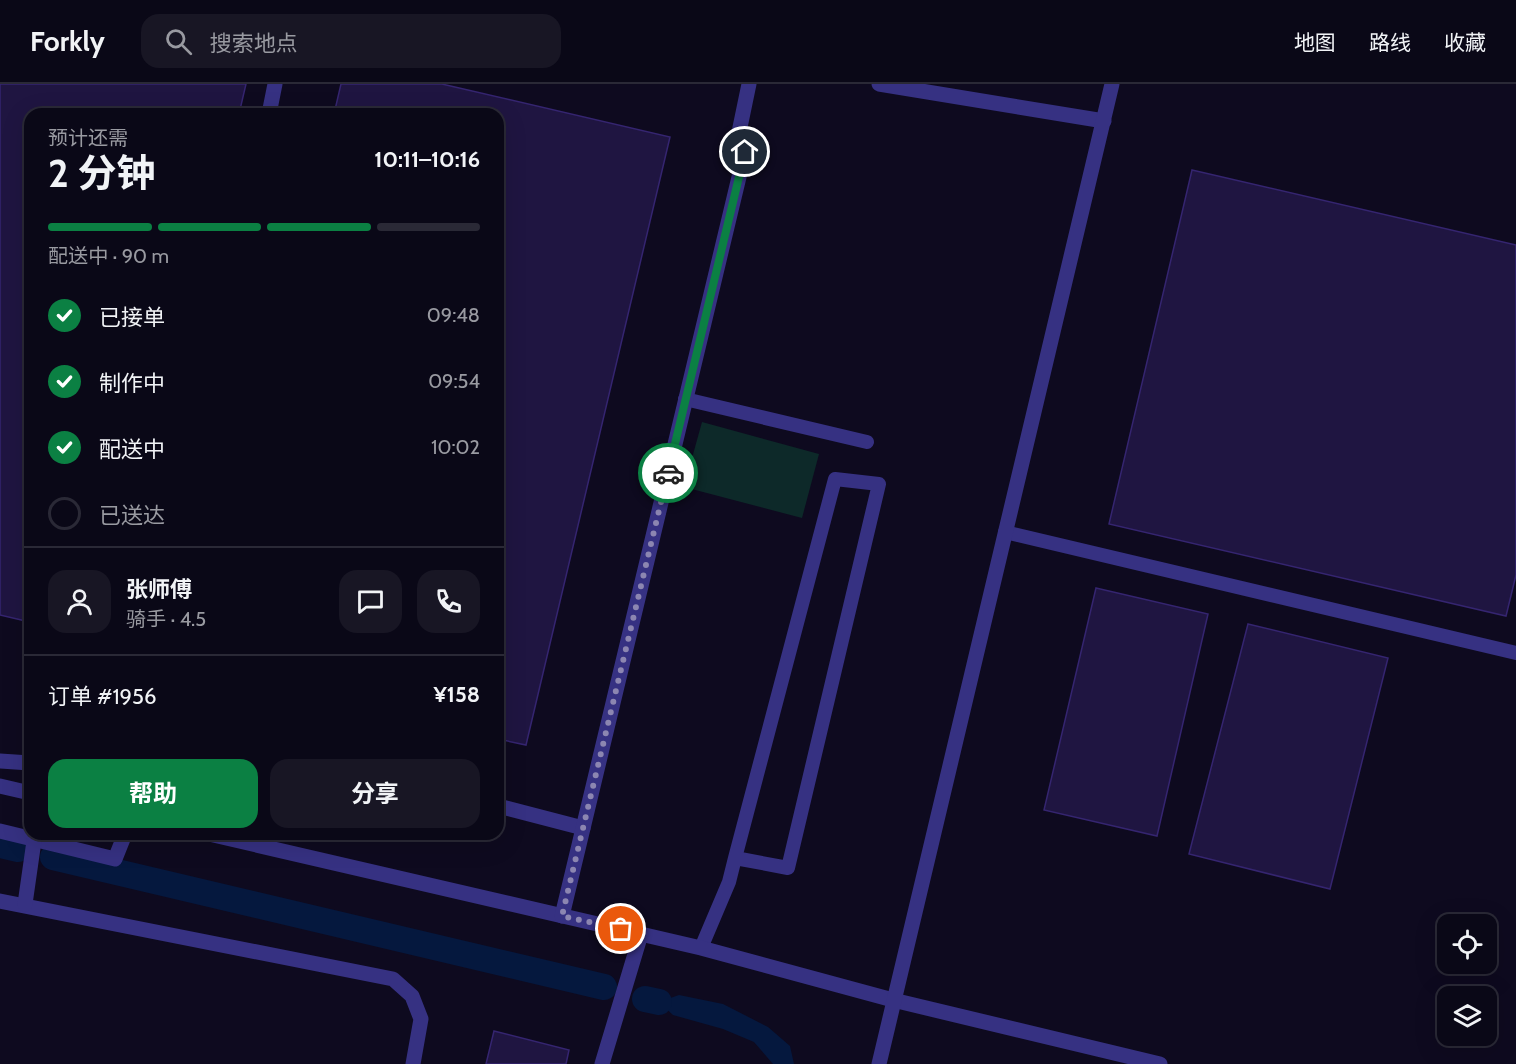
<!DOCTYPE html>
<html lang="zh">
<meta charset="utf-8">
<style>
body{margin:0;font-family:Cabin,"Noto Sans SC",sans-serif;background:#181624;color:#f1f3f6;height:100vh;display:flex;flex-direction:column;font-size:22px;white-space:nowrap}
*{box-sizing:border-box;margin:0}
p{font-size:20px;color:#999aa1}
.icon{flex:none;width:33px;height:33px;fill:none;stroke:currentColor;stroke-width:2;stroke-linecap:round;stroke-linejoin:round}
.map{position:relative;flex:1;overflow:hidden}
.panel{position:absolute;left:24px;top:24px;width:480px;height:732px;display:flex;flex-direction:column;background:#0a0817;border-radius:18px;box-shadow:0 6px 24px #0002,0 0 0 2px #2a2936}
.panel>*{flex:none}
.controls{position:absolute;left:1437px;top:830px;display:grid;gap:12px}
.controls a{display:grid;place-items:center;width:60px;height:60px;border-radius:12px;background:#0a0817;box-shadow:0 6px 24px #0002,0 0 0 2px #2a2936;font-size:30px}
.pin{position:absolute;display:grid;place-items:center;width:51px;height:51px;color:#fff;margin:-26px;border:3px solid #fff;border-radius:50%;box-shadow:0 2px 6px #0007}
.courier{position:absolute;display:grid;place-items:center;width:60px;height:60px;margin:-30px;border:4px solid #0b8043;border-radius:50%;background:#fff;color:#222;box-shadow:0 2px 8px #0007}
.head em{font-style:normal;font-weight:700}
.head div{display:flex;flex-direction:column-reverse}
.head{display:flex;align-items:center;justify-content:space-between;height:102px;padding:0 24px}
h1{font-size:39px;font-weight:700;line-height:45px}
.bar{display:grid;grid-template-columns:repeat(4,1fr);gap:9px 6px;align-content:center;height:72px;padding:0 24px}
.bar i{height:8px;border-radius:4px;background:#2a2936}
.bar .on{background:#0b8043}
.bar p{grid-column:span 4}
.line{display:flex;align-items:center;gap:15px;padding:0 24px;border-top:2px solid #2a2936}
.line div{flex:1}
.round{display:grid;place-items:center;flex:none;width:63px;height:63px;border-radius:18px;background:#181624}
ol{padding:0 24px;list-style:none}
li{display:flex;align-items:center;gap:18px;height:66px}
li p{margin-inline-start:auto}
li .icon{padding:6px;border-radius:50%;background:#0b8043;color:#fff;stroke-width:4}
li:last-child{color:#999aa1}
li i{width:33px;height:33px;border:3px solid #2a2936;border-radius:50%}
.primary-button{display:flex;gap:12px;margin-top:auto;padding:12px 24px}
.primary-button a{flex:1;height:69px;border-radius:18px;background:#0b8043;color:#fff;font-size:24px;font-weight:700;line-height:69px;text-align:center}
.primary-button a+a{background:#181624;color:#f1f3f6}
header{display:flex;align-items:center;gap:36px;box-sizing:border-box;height:84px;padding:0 30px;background:#0a0817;border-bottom:2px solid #2a2936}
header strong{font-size:28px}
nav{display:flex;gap:33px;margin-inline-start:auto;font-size:21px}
.search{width:420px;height:54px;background:#181624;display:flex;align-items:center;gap:15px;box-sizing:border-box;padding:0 21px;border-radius:18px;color:#999aa1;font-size:22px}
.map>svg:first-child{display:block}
.green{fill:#0d2929}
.water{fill:#05183e}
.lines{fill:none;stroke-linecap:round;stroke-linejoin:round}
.canal{stroke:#05183e;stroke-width:26}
.building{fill:#1f1541;stroke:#352570;stroke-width:1.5}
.service{stroke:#363182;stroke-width:14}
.minor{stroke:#363182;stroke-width:15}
.done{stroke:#8c86b1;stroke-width:6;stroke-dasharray:0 10.8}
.route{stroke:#0b8043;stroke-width:8}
</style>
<header>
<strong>Forkly</strong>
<div class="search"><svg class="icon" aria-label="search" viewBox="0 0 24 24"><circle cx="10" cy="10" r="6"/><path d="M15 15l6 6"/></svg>搜索地点</div>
<nav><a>地图</a><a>路线</a><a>收藏</a></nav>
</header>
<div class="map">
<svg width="1516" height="980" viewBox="0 0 1516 980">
<rect width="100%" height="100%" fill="#0e0a1f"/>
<path class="green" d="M702,338L819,370L802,434L684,403Z"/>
<path class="water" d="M679,911L723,920L768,943L790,962L794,980H773L754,958L723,945L673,931L659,918Z"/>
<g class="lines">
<g class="canal">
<path d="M0,761L18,765"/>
<path d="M53,773L604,903"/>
<path d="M645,915L659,918"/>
</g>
</g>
<g class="building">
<path d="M0,0H246L239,30H30V538L0,531Z"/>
<path d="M341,0H442L670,53L526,661L498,655V30H334Z"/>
<path d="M1192,86L1516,161V491L1506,532L1109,440Z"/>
<path d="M1096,504L1208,530L1157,752L1044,726Z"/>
<path d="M1248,540L1388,574L1330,805L1189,770Z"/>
<path d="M494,947L569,966L566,980H486Z"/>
</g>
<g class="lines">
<g class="service">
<path d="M685,315L867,358"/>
<path d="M1005,448L1516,569"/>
<path d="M701,864L729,798L735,774L835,395L879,400L788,784L735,774"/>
</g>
<g class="minor">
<path d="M879,0L1104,37"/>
<path d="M269,30L275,0"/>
<path d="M0,677L30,679"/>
<path d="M0,702L30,709"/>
<path d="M498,722L583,744"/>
<path d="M0,747L115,775L125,750"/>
<path d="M209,750L701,864L893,916L1160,980"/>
<path d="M0,817L393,895L412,912L421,935L413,980"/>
<path d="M25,820L35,750"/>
<path d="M562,832L745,68L738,53L749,0"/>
<path d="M602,980L641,850"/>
<path d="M879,980L1112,0"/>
</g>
</g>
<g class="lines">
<path class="done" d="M621,845L562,832L668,389"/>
<path class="route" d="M668,389L745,68"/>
</g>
</svg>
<div class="controls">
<a><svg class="icon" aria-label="locate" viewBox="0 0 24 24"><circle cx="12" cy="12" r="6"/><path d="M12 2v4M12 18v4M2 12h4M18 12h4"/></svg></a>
<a><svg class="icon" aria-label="layers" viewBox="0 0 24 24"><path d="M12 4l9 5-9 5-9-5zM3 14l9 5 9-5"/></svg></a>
</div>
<div class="pin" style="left:621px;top:845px;background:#ea580c"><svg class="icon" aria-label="bag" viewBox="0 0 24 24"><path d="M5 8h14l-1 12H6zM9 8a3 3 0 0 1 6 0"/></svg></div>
<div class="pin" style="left:745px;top:68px;background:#1f2937"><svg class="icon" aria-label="home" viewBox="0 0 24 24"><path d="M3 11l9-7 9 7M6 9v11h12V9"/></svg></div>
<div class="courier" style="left:668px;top:389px"><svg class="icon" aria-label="car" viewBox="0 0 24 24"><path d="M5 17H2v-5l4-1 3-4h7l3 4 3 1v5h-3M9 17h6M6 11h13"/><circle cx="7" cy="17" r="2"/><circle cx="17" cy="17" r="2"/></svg></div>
<section class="panel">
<div class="head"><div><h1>2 分钟</h1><p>预计还需</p></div><em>10:11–10:16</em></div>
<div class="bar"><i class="on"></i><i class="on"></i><i class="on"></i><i></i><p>配送中 · 90 m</p></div>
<ol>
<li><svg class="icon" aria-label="check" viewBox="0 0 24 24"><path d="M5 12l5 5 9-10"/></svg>已接单<p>09:48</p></li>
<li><svg class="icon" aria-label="check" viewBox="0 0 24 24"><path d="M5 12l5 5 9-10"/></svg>制作中<p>09:54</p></li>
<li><svg class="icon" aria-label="check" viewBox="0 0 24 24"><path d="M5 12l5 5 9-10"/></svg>配送中<p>10:02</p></li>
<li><i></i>已送达</li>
</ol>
<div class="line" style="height:108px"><a class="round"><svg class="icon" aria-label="person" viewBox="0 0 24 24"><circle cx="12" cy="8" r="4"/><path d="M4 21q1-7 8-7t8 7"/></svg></a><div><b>张师傅</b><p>骑手 · 4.5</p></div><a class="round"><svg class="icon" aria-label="chat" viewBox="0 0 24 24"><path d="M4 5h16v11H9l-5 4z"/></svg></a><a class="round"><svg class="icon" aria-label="phone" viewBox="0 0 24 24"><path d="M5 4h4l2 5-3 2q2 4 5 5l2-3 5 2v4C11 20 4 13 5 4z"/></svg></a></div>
<div class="line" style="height:78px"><div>订单 #1956</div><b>¥158</b></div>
<div class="primary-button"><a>帮助</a><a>分享</a></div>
</section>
</div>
